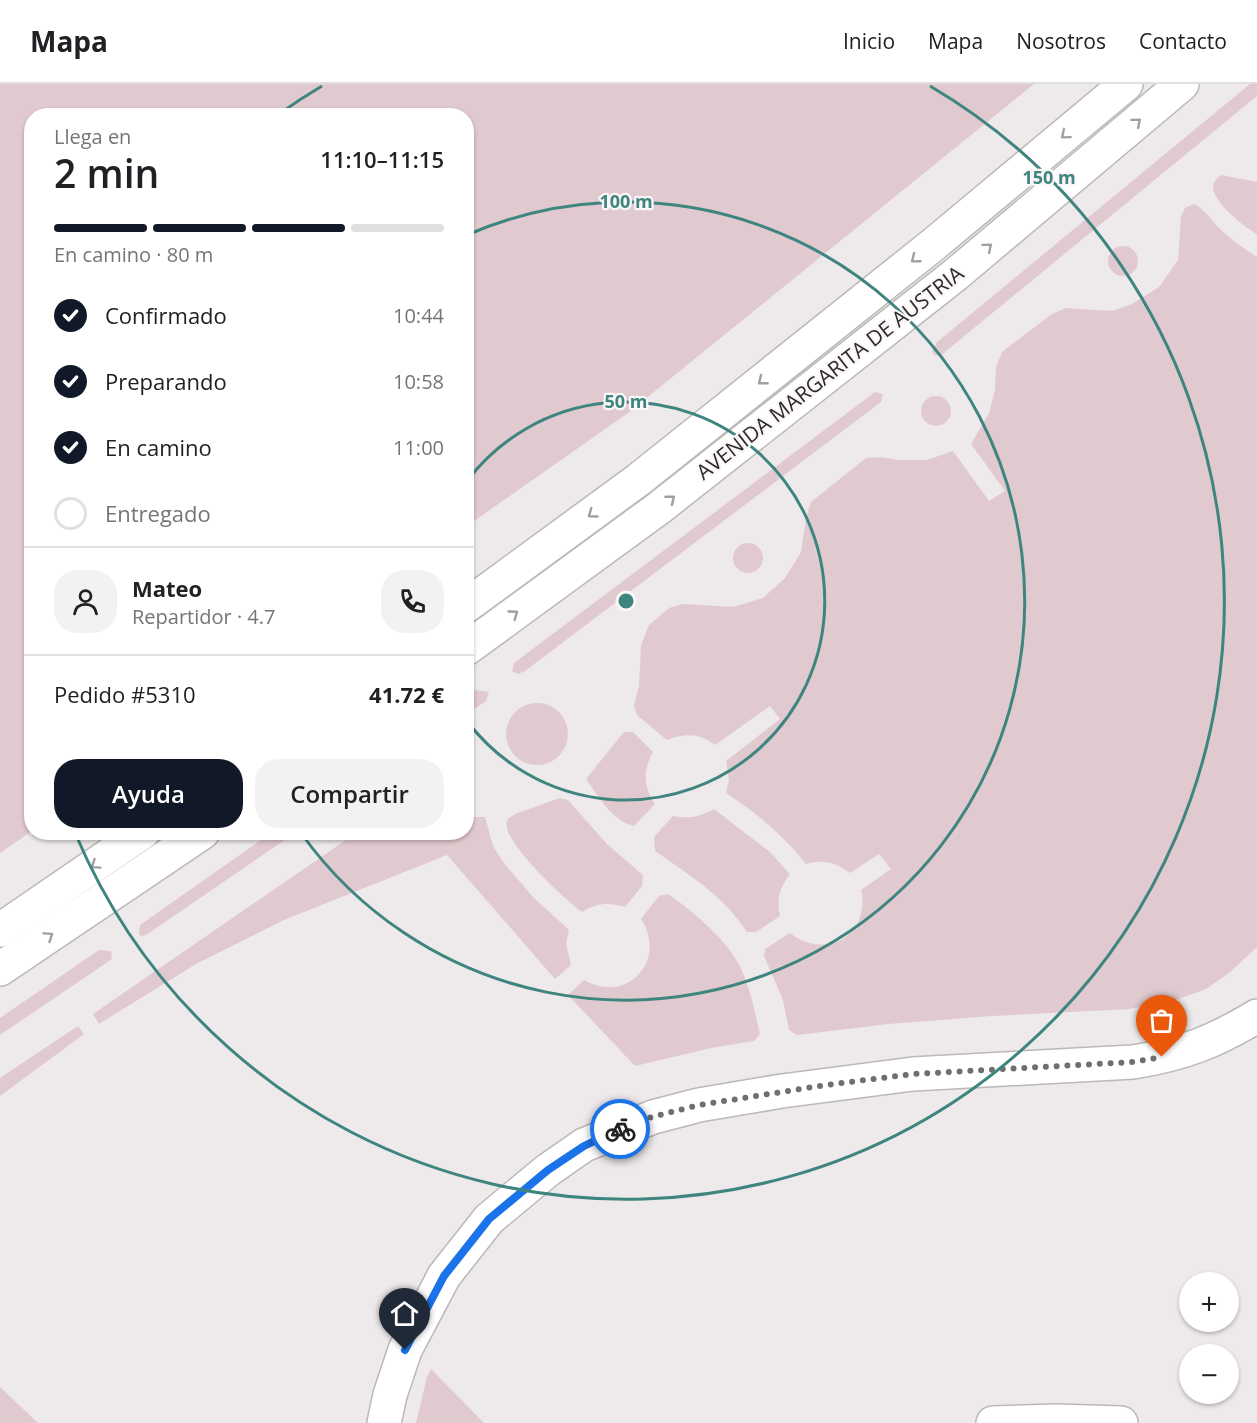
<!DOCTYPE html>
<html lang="es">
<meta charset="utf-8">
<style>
body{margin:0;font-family:"Open Sans",sans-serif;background:#f2f2f2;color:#202124;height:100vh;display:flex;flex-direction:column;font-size:22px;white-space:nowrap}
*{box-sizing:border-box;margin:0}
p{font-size:20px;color:#757577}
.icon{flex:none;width:33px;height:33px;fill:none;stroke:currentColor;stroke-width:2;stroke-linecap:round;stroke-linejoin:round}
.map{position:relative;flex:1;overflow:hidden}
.panel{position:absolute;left:24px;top:24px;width:450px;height:732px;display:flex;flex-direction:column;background:#fff;border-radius:24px;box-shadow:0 2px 4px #0004}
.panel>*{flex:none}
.fabs{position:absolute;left:1179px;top:1188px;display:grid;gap:12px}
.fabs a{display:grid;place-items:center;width:60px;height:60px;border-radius:50%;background:#fff;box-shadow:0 2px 4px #0004;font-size:30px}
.pin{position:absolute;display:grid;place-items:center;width:51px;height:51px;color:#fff;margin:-62px -26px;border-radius:50% 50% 50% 0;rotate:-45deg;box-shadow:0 0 6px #0007}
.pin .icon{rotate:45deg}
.courier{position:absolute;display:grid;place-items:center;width:60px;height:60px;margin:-30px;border:4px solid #1a73e8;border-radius:50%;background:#fff;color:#222;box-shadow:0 2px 8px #0007}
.head em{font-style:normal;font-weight:600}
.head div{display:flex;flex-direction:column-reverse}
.head{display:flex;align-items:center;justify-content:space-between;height:102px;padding:0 30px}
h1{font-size:39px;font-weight:600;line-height:45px}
.bar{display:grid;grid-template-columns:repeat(4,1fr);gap:9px 6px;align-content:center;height:72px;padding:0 30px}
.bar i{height:8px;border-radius:4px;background:#e0e0e0}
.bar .current{background:#111827}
.bar p{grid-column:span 4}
.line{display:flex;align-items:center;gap:15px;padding:0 30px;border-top:2px solid #e0e0e0}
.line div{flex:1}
.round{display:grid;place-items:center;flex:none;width:63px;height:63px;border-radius:24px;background:#f2f2f2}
ol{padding:0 30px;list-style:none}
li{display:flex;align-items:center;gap:18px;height:66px}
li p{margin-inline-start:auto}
li .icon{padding:6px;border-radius:50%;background:#111827;color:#fff;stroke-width:4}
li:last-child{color:#757577}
li i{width:33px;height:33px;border:3px solid #e0e0e0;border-radius:50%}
.cta{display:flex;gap:12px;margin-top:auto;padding:12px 30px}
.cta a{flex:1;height:69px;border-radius:24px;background:#111827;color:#fff;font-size:24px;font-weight:600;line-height:69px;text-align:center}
.cta a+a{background:#f2f2f2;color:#202124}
header{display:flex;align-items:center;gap:36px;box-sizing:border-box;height:84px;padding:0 30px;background:#fff;border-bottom:2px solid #e0e0e0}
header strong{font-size:28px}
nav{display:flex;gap:33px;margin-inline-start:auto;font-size:21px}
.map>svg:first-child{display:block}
.green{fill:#e1cacf}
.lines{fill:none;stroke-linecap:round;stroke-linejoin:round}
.minor-casing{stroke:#bcb7b8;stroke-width:36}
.minor{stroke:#fff;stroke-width:33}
.oneway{stroke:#a0a0a0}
.done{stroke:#716e6e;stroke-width:6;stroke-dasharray:0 10.8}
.route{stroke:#1a73e8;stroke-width:8}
.ring{fill:none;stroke:#3e857f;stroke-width:3}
.labels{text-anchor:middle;stroke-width:4.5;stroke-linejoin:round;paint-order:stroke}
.street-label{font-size:21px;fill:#2d2b2b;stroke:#fbf6f7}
.centre{fill:#3e857f;stroke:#fbf6f7;stroke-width:3}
.ring-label{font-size:18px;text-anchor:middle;font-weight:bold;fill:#3e857f;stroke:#fbf6f7;stroke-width:4.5;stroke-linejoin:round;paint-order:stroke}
</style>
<header>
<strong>Mapa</strong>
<nav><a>Inicio</a><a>Mapa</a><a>Nosotros</a><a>Contacto</a></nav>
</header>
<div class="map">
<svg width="1257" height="1339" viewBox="0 0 1257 1339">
<rect width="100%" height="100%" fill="#eee9ea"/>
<g class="green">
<path d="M0,0H1034L628,329L467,442L466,32H32V747L0,769Z"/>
<path d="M1250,0H1257V12L940,272L934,271L932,267L937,258Z"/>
<path d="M1221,91L1257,98V150C1245,144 1213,118 1213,103C1213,98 1217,94 1221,91Z"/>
<path d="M1194,120C1204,124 1210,135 1218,143C1230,155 1243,164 1257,173V863L1229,889L1206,905L1170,918L1129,925L992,932L889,940L797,951L789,946L783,916L764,872L765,865L790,849C826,877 871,851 861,806L891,785L879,770L850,789C836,778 823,775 806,780C782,750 758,730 726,709L729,696L726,677L780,635L770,622L715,661C700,649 685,649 667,656L637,631L634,622L639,602L641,561L649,541L669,524L683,520L733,523L763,514L785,494L801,468L806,434L811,418L866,374L879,373L900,376H927L953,367L989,417L1005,407L971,360L989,329L995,306L996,283L1002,268L1052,230L1066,224L1112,227L1132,220L1159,203L1178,176L1181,132L1185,124Z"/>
<circle cx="1123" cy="177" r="15"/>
<path d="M875,308L883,310L881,318L525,587L518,590L512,587L514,579Z"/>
<circle cx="936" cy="327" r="15"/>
<circle cx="748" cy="474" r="15"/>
<path d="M475,606L489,608L486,617L467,630V612Z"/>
<circle cx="537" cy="650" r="31"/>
<path d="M624,648H633L653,668C643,686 643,703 655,720L634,742C612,737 599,713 586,695Z"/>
<path d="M560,714L568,716L607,760L643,791L642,802L625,823C609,818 596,819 582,828C563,814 512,766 507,744C506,742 507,737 508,735L515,730Z"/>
<path d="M714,725L770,768L790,790C780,803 776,815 780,832L756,848H747C725,813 688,790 655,767L654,753L673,732C689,735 700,733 714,725Z"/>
<path d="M467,733H485L493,762L503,778L533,813L569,846L566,860L571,881L555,895L447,771L284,836L196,880L99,940L93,930L356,749L466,748Z"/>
<path d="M271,749H295L146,851L141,852L139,850L140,841Z"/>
<path d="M668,810C694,828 730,858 742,887C751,907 755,929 760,950L754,957L711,964L635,982L568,911L584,896C627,921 668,876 641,835L659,812Z"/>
<path d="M99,866L111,867L112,875L0,951V934Z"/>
<path d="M78,942L84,950L0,1012V994Z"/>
<path d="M431,1285L484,1339H416L427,1293Z"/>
<path d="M0,1303L38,1339H0Z"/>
</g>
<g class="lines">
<defs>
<g id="minor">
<path d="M466,522L638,396L934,160L1126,0"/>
<path d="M466,565L659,424L955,191L1182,0"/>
<path d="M0,846L143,748"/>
<path d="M0,885L203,748"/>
<path d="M384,1339L390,1311L405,1266L444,1192L489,1135L548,1086L584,1061L653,1033L699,1021L782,1007L913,990L1133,978C1183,970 1214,958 1257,932"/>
<path d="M993,1339L1055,1337L1121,1339"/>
</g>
</defs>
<use href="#minor" class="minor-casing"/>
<use href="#minor" class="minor"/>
</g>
<defs><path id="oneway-chevron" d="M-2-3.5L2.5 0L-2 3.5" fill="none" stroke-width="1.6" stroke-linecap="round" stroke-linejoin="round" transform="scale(1.5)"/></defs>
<g class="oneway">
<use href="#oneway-chevron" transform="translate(1137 38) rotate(-40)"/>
<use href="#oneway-chevron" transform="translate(1065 51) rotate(140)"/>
<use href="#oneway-chevron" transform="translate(988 163) rotate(-40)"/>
<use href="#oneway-chevron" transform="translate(915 175) rotate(141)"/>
<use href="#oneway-chevron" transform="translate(762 297) rotate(141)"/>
<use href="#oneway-chevron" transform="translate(671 415) rotate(-38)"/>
<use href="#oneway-chevron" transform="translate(592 430) rotate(144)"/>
<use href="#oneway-chevron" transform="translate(514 530) rotate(-36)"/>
<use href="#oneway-chevron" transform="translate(95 781) rotate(146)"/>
<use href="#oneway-chevron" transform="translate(49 852) rotate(-34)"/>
</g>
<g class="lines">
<path class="done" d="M620,1045L652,1033L699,1021L826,1001L913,990L1133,978L1162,973"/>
<path class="route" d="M405,1266L444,1192L489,1135L548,1086L584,1062L620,1045"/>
</g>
<g class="ring">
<path d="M467 397A199 199 0 1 1 467 637"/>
<path d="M467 151A399 399 0 1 1 301 749"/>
<path d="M31 580A598 598 0 0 1 31 454M279 30A598 598 0 0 1 322 2M930 2A598 598 0 1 1 76 751"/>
</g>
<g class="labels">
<g class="street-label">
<text transform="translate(830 289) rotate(-38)" y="7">AVENIDA MARGARITA DE AUSTRIA</text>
</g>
</g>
<circle cx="626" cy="517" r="9" class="centre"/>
<g class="ring-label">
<text x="1049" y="100">150 m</text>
<text x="626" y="124">100 m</text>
<text x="626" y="324">50 m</text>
</g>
</svg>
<div class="fabs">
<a>+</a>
<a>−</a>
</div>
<div class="pin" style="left:1162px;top:973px;background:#ea580c"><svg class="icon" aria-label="bag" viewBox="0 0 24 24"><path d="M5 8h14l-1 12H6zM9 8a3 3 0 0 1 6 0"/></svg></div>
<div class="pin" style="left:405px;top:1266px;background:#1f2937"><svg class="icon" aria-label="home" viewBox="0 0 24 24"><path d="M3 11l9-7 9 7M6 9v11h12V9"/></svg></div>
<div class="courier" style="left:620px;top:1045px"><svg class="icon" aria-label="bike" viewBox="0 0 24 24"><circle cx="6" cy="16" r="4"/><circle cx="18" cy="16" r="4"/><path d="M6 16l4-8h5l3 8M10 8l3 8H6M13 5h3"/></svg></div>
<section class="panel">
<div class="head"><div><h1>2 min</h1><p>Llega en</p></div><em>11:10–11:15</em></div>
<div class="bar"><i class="current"></i><i class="current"></i><i class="current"></i><i></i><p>En camino · 80 m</p></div>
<ol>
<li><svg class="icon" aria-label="check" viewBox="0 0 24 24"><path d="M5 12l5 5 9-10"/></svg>Confirmado<p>10:44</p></li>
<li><svg class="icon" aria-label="check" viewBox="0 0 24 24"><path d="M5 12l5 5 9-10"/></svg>Preparando<p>10:58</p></li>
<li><svg class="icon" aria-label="check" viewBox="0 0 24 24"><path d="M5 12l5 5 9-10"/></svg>En camino<p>11:00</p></li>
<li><i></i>Entregado</li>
</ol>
<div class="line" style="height:108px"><a class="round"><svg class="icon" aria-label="person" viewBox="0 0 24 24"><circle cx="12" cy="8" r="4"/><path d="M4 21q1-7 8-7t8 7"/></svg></a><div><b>Mateo</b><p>Repartidor · 4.7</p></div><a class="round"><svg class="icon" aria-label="phone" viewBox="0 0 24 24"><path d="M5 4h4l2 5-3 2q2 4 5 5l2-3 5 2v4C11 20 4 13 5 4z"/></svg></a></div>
<div class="line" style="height:78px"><div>Pedido #5310</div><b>41.72 €</b></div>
<div class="cta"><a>Ayuda</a><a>Compartir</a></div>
</section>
</div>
